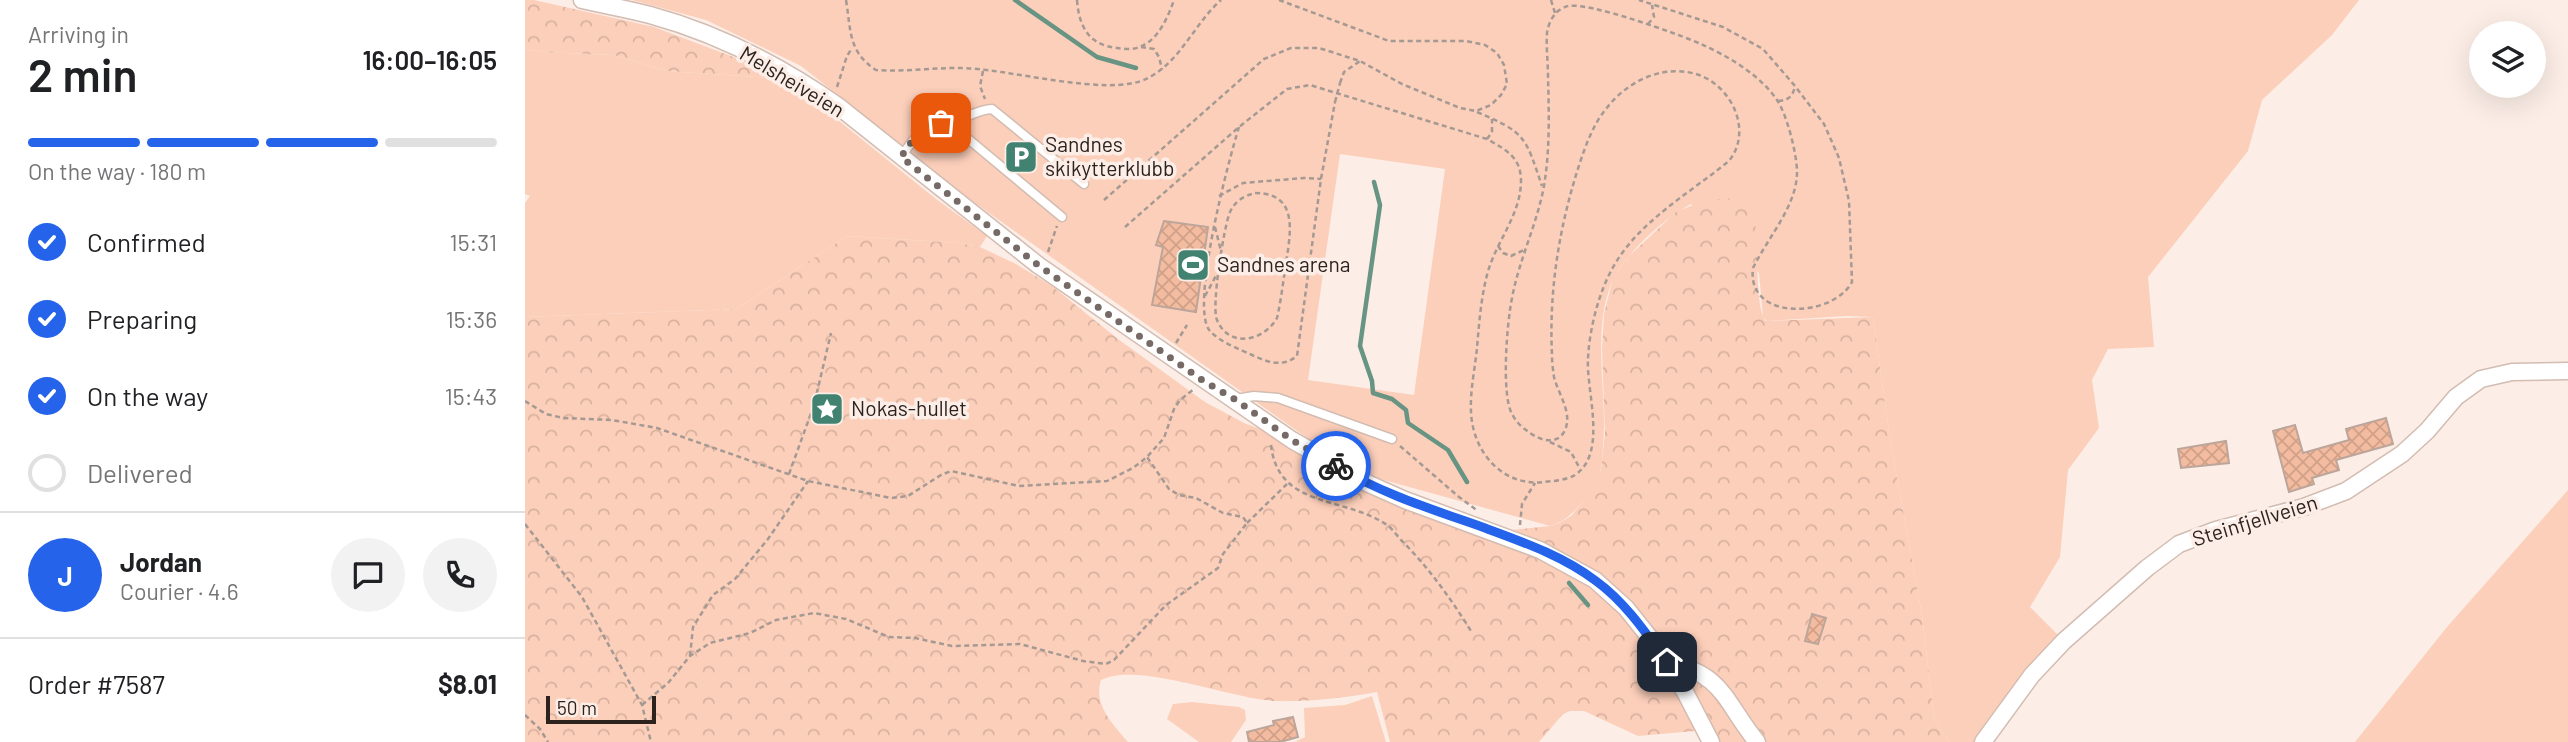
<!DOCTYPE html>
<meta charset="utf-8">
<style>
body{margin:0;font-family:Barlow,sans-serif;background:#f2f2f2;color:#202124;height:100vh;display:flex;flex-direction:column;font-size:26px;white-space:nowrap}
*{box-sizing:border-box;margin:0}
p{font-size:23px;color:#757577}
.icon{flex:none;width:38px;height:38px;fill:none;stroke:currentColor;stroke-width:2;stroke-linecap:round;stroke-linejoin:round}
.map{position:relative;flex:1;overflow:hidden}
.drawer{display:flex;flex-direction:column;background:#fff;width:525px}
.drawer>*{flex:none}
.fabs{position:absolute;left:1944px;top:21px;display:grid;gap:14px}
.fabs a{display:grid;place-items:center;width:77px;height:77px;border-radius:50%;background:#fff;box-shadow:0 7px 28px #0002;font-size:35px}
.scale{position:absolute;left:21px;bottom:18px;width:110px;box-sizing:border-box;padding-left:7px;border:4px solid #2c231f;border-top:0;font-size:19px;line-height:24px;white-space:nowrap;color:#2c231f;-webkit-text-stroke:5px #fceee7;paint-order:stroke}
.pin{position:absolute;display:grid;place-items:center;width:60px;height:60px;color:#fff;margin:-30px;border-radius:14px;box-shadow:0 4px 10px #0006}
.courier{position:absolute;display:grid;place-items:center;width:70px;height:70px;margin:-35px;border:5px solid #2563eb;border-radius:50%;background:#fff;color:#222;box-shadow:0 2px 9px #0007}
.head em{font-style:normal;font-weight:600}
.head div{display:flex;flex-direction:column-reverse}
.head{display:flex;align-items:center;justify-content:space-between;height:119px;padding:0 28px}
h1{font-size:46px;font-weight:600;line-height:52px}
.bar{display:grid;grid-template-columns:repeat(4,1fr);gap:10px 7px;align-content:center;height:84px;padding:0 28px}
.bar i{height:9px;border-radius:5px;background:#e0e0e0}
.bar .active{background:#2563eb}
.bar p{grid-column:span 4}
.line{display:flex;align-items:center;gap:18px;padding:0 28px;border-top:2px solid #e0e0e0}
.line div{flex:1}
.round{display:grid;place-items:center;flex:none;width:74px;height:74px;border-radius:37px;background:#f2f2f2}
ol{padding:0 28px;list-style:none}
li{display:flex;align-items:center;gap:21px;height:77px}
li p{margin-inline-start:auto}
li .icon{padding:7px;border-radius:50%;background:#2563eb;color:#fff;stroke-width:4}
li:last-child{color:#757577}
li i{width:38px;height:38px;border:4px solid #e0e0e0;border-radius:50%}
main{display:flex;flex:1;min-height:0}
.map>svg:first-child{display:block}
.green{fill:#fccfba;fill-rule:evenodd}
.forest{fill:url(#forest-crowns)}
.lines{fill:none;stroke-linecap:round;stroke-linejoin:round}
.stream{stroke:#689484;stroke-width:4.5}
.building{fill:url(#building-cross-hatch);stroke:#bca59a;stroke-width:2}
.lane-casing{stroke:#d3bcb1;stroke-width:11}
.street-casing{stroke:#d3bcb1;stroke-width:19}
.path{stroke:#a59994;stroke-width:2.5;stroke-dasharray:5 3.5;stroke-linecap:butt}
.lane{stroke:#fff;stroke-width:8}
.street{stroke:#fff;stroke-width:16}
.path-bridge{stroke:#a59994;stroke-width:2.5;stroke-dasharray:5 3.5;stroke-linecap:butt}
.done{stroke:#756a65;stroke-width:7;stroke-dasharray:0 12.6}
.route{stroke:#2563eb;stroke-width:9}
.labels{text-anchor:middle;stroke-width:7;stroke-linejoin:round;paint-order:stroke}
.street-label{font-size:21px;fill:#2c231f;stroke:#fceee7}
.poi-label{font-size:21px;fill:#2c231f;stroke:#fceee7;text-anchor:start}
</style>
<main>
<section class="drawer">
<div class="head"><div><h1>2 min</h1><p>Arriving in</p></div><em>16:00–16:05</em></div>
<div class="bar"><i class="active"></i><i class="active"></i><i class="active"></i><i></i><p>On the way · 180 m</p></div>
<ol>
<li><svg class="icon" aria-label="check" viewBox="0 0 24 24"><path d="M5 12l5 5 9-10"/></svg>Confirmed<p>15:31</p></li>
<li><svg class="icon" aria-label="check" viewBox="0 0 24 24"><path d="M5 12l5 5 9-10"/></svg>Preparing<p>15:36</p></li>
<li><svg class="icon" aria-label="check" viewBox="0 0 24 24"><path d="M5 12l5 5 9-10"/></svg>On the way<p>15:43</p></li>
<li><i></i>Delivered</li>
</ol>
<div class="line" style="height:126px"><b class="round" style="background:#2563eb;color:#fff">J</b><div><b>Jordan</b><p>Courier · 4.6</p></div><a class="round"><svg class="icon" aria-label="chat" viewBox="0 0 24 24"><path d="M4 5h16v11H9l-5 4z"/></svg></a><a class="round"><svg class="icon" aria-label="phone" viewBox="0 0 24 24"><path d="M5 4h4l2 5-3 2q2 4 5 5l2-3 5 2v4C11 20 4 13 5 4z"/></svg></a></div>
<div class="line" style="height:91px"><div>Order #7587</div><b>$8.01</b></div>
</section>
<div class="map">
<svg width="2043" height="742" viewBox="0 0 2043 742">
<defs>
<pattern id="forest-crowns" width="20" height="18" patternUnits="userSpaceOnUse" patternTransform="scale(1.75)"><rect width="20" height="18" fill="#fccfba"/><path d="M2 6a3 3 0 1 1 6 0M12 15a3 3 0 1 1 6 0" fill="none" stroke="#d8b19f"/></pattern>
<pattern id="building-cross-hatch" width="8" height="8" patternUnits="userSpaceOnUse" patternTransform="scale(1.75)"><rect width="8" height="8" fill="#f3bb9f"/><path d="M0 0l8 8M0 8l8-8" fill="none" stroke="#d0a088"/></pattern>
</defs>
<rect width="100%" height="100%" fill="#fceee7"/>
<g class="green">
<path d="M107,0H1834L1807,35L1737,100L1723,151L1623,277L1629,347L1583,349L1567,380L1574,428L1543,470L1535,557L1505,607L1539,641L1458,742H1425L1412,725L1409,718L1397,615L1366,445L1348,317L1322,316L1242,321L1238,317L1234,273L1166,204C1138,219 1095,258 1085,287C1067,336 1083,397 1078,447C1077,460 1077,472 1071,484C1068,492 1061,498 1055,505C1046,515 1038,522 1025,526L830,472L447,201L276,66L181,20ZM815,154L920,169L889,395L783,380Z"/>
<path d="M0,49L18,52L89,55L141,71L262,79L411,199L462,236L455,247L434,243L322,236L211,309L0,317V203L5,196L0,194Z"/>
<path d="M2043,490V742H1830L1922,627Z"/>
<path d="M847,696L861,742H770L780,737L779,708L820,705Z"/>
<path d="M667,702L714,707L720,710L721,720L706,742H674L642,719L648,704Z"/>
</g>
<g class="forest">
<path d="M0,0H9L129,27L235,67L262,79L141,71L89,55L18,52L0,49Z"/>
<path d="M1212,198L1227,202C1235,227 1228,306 1241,321L1348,317L1366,445L1397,615L1409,718L1412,725L1425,742H1176L1170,731L1113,736L1059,711H1045L1038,714L1014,742H865L852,692C819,698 783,702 750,701C706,699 613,661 576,680C568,705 588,724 603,742H0V317L211,309L322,236L434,243L455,247L491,264L527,286L593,339L680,402L719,423L749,434L966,532L1025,526L1034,523L1046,516L1067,491L1076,470L1080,433L1077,349L1079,314L1088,278L1104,256L1151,212L1180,200Z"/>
</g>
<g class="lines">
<g class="stream">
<path d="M490,0L572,57L611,68"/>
<path d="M849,182L855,205L835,346L847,381L848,393L867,399L881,410L883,423L923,450L942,482"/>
<path d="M1044,583L1063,605"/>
</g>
</g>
<g class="building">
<path d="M639,221L683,227L671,312L627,305L638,247L631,245Z"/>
<path d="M1861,418L1868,444L1811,460L1814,470L1787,478L1789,484L1764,492L1748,431L1770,425L1778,453L1824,440L1821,429Z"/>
<path d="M1701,441L1704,463L1656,468L1653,449Z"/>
<path d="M1287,614L1301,618L1293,644L1280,641Z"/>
<path d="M768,717L773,737L755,742H724L722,732L749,725L748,721Z"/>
</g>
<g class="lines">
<defs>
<g id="lane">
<path d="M424,123C438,120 453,109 467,109L559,184"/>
<path d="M376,157C389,138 398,123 424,123L537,217"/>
<path d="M711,399L729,396L753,398L867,439"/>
</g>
<g id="street">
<path d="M57,0C79,5 102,9 125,15C191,33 256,66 313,106L513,265L767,440L844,484L880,500L1015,550L1070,580L1101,608L1125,638L1160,692L1186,742"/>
<path d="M1142,662C1200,675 1198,700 1232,742"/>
<path d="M1458,742L1507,675L1539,641L1622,568L1654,544L1691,530L1779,507L1821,491L1877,454L1902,431L1931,397L1956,379L1987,372L2043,371"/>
</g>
</defs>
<use href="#lane" class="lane-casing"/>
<use href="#street" class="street-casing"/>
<g class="path">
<path d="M321,0C326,30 323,52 351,70C378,72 405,68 432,68C480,67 584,99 623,78C656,61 669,24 696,0"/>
<path d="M552,0C554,27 564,45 592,48C599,49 608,50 614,47C633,41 643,17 649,0"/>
<path d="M1026,0L1030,13"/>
<path d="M1123,24L1129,17L1127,5"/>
<path d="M616,47L629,49L634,57L637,69"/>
<path d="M458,71L455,86L460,99"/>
<path d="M815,83L819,72L835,61"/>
<path d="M312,87L322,56L327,48"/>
<path d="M1253,101C1264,100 1267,97 1270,87"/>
<path d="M952,112C1001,133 1000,136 1017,186"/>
<path d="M714,127C704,159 664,308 685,331C695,342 714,349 727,355C742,362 757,368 772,356L796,179L810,102"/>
<path d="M962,139L967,132V119"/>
<path d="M730,193C775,193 765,234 761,264C758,282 756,301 752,318C739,341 704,349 692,320C686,307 699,226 705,212C710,201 719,196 730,193Z"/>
<path d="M694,196L718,183L779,178L796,179"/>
<path d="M579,200L739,59L766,48H794L835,61L877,84L935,108L951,111L966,105L976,95L982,84L979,65L972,53L960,45L941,41H864L754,0"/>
<path d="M600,227L714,127L762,89L785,85L962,139C981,150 996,157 996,181C996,215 970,243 962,275C956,298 954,324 952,348C950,368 945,391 946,411C947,451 977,487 1019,482C1028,481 1042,480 1050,475C1083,453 1061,391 1063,359C1064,333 1072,300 1083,277C1107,225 1161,196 1204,161C1228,131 1207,85 1171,74C1137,64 1101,82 1081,109C1066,127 1058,153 1051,175C1033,234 1024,294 1027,355C1027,362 1028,370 1029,377C1033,394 1049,414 1039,432C1030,447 1012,439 1001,430C996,427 990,420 987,414C976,394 982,322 987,298C994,260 1012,224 1019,186C1025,150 1024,113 1023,77C1023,62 1021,47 1022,33C1023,26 1026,18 1031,13C1032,11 1041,6 1043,6C1065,2 1153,34 1176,44C1203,56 1235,75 1252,100C1262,115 1271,151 1272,170C1273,205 1243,237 1228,268C1221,322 1308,318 1327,282L1324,201L1314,158L1299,124L1270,86L1238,49L1198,27L1114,0"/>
<path d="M690,227L696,251"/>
<path d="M973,246L978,253L986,256L999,250"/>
<path d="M523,252L532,226"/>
<path d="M680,296L692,274"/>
<path d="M651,343L662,325"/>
<path d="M0,401L21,414L38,418L87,420L132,428L283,481L366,498L383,496L416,475L426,471L494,486L582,481L608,468L622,457L639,438L649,409L655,400L669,389"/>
<path d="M1025,442L1046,452L1055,469"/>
<path d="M746,445C753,509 820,496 862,525C868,529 872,536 877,541C904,568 926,599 946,631"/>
<path d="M875,446L934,497L953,511"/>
<path d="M264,474L289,405L306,333"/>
<path d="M722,523L762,484"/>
<path d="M0,524L57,597L117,705L126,742"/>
<path d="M995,525L997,504L1010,483"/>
<path d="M165,656L168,627L188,595L210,579L243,539L283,481"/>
<path d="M117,705L143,683L165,656L185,643L225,633L251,620L289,613L321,619L364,637L390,638L427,646L495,644L558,661L581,664L589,660L641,605L693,568L698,554L722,523L718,517L698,513L671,498L654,495L644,489L622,457"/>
<path d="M0,715L15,729L23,742"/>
</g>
<use href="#lane" class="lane"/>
<use href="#street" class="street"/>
<path class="path-bridge" d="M810,102L815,83"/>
</g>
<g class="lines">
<path class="done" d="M416,123C395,126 387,141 376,157L513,265L677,380L711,400L767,440L811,466"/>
<path class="route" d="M811,466C857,494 909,510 960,528C998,542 1038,556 1071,581C1100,602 1121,633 1142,662"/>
</g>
<defs>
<symbol id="parking-square" viewBox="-11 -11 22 22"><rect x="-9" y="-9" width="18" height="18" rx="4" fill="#428270" stroke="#fceee7"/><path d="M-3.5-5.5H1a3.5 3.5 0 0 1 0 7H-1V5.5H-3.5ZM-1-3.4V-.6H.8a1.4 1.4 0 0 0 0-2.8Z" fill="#fff"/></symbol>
<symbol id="stadium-square" viewBox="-11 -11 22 22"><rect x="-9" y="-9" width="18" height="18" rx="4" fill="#428270" stroke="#fceee7"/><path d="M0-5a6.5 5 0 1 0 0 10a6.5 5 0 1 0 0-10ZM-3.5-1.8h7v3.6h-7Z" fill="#fff"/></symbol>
<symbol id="sight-square" viewBox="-11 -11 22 22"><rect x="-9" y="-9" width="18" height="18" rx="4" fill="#428270" stroke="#fceee7"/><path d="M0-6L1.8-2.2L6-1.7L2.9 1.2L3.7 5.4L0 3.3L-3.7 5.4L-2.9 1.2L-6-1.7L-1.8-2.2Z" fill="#fff"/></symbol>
</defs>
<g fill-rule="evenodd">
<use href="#parking-square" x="477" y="138" width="38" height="38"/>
<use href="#stadium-square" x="649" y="246" width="38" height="38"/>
<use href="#sight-square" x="283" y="390" width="38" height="38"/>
</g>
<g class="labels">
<g class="street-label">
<text transform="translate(267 82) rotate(31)" y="7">Melsheiveien</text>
<text transform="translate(1730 521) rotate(-17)" y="7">Steinfjellveien</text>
</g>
<g class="poi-label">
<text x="520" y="152">Sandnes<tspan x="520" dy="24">skikytterklubb</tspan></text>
<text x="692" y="272">Sandnes arena</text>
<text x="326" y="416">Nokas-hullet</text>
</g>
</g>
</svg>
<div class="fabs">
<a><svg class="icon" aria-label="layers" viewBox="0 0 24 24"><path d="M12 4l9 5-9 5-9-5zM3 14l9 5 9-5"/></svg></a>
</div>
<div class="scale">50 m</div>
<div class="pin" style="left:416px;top:123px;background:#ea580c"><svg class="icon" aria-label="bag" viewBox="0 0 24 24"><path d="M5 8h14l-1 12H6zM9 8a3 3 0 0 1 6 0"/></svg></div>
<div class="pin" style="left:1142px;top:662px;background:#1f2937"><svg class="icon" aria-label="home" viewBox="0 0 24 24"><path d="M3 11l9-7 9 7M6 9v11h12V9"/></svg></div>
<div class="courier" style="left:811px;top:466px"><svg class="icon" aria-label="bike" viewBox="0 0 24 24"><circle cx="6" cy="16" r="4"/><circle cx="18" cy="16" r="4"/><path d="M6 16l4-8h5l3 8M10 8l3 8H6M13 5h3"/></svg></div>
</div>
</main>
